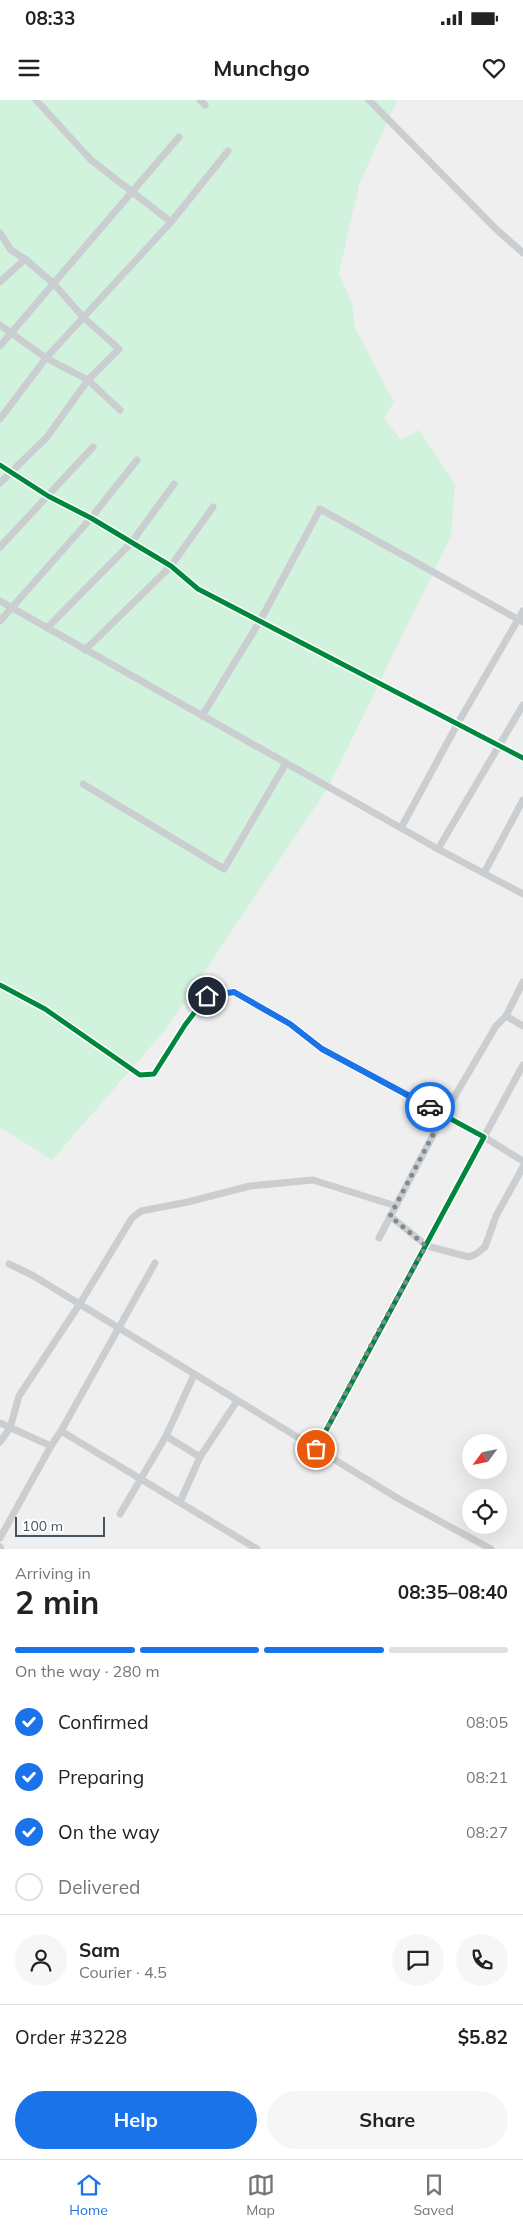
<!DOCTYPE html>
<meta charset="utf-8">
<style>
body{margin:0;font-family:Mulish,sans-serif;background:#f6f6f6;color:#222;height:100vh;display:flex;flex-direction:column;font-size:19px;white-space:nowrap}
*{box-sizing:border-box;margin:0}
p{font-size:16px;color:#767676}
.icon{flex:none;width:28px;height:28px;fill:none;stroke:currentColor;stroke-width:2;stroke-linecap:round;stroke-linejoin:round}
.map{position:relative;height:1449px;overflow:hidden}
.side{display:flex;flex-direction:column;background:#fff;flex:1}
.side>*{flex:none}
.needle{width:32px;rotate:237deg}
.buttons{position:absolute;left:462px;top:1334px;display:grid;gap:10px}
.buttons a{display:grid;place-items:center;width:45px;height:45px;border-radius:50%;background:#fff;box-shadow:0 5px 20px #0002;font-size:25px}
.scale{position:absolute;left:15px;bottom:12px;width:90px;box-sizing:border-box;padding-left:5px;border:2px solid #44535e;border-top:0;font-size:14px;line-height:18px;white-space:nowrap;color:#44535e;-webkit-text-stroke:4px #fff;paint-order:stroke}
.pin{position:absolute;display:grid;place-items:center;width:42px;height:42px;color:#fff;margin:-21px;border:2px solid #fff;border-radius:50%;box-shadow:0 1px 5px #0007}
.courier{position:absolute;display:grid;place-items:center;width:50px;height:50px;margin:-25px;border:4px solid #1a73e8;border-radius:50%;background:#fff;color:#222;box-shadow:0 1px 6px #0007}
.overview em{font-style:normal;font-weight:700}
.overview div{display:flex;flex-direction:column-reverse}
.overview{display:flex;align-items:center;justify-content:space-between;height:85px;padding:0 15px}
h1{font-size:32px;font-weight:700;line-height:38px}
.bar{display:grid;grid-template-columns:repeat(4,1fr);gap:8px 5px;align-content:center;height:60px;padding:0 15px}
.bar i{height:6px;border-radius:4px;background:#e0e0e0}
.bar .on{background:#1a73e8}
.bar p{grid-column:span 4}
.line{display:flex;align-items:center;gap:12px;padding:0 15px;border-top:1px solid #e0e0e0}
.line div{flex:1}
.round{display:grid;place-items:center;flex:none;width:52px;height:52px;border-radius:26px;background:#f6f6f6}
ol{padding:0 15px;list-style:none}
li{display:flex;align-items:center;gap:15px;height:55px}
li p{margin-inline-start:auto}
li .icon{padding:5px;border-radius:50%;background:#1a73e8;color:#fff;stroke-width:4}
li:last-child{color:#767676}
li i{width:28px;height:28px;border:2px solid #e0e0e0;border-radius:50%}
.button{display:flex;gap:10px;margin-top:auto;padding:10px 15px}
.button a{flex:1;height:58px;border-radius:30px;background:#1a73e8;color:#fff;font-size:20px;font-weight:700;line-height:58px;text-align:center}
.button a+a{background:#f6f6f6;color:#222}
.status{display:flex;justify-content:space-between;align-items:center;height:35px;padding:0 25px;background:#fff;direction:ltr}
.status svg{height:14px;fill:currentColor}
header{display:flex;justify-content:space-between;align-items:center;height:65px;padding:0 15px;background:#fff;font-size:22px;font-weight:700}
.dock{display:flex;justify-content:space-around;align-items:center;height:70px;border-top:1px solid #e0e0e0;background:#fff;font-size:14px;color:#767676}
.dock a{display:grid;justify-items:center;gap:2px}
.dock .on{color:#1a73e8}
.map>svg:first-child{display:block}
.green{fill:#d1f2dc}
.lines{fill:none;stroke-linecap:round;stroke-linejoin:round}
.minor{stroke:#cbced0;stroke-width:7}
.cycleway-casing{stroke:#fff;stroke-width:8}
.cycleway{stroke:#00873e;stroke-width:5}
.done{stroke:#808a91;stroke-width:5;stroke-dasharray:0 9}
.route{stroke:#1a73e8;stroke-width:6}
</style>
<div class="status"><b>08:33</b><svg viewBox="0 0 49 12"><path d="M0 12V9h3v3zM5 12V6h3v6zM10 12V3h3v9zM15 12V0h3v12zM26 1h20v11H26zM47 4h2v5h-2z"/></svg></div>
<header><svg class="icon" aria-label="menu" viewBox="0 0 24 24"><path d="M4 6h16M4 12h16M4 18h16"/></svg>Munchgo<svg class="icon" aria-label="heart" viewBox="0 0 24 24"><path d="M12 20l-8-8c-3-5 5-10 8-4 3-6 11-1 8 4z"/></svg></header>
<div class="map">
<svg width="523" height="1449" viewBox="0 0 523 1449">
<rect width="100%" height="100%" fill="#f0efef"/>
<path class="green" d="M0,0H397L359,85L339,173L352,203L355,228L394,302L384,318L401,340L419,330L455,384L451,436L329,686L166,929L52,1060L0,1027Z"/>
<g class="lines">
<g class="minor">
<path d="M36,0L91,60L171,122"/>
<path d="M200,0L205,5"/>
<path d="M369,0L496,129L523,153"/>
<path d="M0,133L11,150L25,159L53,183L84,218L119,249L88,280L47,337L0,383"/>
<path d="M0,182L25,159"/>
<path d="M0,225L46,258L88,280L120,310"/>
<path d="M0,246L179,37"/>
<path d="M0,319L46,258L171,122L228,51"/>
<path d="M0,365L48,396L91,418L171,466L198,489L523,658"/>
<path d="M0,447L93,347"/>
<path d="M0,501L438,749L523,794"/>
<path d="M0,521L91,418L137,360"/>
<path d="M47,528L131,443L174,384"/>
<path d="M85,550L171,466L213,407"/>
<path d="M202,616L260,521L320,409L523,522"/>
<path d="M83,684L224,769L286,663"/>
<path d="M401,728L458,623L523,511"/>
<path d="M438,749L523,605"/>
<path d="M484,773L523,700"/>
<path d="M0,885L45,909L140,975L154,974L185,925L207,896L234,892L290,924L322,949L484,1037L316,1349"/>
<path d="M506,916L523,882"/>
<path d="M523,965L484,1037L523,1061"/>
<path d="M390,1116L427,1146L469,1157L476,1154L485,1147L496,1116L523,1067"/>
<path d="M379,1138L442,1018L496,926L506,916L523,926"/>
<path d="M9,1164L32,1175L399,1399L491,1449"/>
<path d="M0,1323L51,1346L61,1331L257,1449"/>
<path d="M61,1331L155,1163"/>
<path d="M166,1336L194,1275"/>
<path d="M0,1342L10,1328L19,1296L79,1205L132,1118L141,1111L188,1102L250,1086L313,1080L396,1106"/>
<path d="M200,1357L237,1301"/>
<path d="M120,1414L166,1336L200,1357L180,1402"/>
<path d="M0,1438L51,1346"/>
<path d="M0,1447L1,1449"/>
</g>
<defs>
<g id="cycleway">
<path d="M0,365L48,396L91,418L171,466L198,489L523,658"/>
<path d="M0,885L45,909L140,975L154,974L185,925L207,896L234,892L290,924L322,949L484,1037L316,1349"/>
</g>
</defs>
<use href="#cycleway" class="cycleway-casing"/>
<use href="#cycleway" class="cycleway"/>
</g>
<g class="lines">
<path class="done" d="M316,1349L378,1232L426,1146L390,1116L444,1014L430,1007"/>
<path class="route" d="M207,896L234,892L290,924L322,949L430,1007"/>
</g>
</svg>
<div class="buttons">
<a><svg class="needle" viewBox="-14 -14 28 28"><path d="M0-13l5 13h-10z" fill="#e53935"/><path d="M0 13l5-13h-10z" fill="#767676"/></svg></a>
<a><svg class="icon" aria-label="locate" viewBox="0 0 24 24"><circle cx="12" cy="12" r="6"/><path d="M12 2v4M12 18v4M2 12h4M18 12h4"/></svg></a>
</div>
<div class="scale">100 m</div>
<div class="pin" style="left:316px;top:1349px;background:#ea580c"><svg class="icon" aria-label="bag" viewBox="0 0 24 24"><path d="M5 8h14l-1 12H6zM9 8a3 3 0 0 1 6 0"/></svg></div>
<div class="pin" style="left:207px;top:896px;background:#1f2937"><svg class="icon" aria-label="home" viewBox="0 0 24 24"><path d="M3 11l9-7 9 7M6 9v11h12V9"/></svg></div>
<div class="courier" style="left:430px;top:1007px"><svg class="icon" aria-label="car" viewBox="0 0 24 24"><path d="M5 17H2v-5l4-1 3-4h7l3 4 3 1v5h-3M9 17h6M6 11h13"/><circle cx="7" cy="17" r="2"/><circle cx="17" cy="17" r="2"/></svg></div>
</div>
<section class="side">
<div class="overview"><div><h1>2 min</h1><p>Arriving in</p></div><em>08:35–08:40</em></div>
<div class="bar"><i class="on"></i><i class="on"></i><i class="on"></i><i></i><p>On the way · 280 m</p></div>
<ol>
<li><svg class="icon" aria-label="check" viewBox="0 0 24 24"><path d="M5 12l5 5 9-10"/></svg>Confirmed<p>08:05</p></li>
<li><svg class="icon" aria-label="check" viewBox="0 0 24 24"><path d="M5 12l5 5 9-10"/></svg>Preparing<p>08:21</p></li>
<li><svg class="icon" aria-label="check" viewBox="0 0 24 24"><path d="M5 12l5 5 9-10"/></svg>On the way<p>08:27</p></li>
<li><i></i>Delivered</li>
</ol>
<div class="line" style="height:90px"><a class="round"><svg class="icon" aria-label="person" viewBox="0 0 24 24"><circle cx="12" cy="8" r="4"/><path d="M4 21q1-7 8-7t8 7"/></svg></a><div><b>Sam</b><p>Courier · 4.5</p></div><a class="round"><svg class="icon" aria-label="chat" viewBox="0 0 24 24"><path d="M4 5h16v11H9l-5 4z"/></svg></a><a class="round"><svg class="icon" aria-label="phone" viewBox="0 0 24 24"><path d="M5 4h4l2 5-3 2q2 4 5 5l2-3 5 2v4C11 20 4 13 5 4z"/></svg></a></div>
<div class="line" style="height:65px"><div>Order #3228</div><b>$5.82</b></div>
<div class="button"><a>Help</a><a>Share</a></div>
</section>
<nav class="dock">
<a class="on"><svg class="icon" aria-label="home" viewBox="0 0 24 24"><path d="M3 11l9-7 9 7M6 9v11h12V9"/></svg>Home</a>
<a><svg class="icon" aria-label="map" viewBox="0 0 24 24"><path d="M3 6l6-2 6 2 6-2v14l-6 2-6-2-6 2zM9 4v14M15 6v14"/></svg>Map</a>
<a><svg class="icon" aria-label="saved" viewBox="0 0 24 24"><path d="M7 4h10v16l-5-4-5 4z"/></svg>Saved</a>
</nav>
